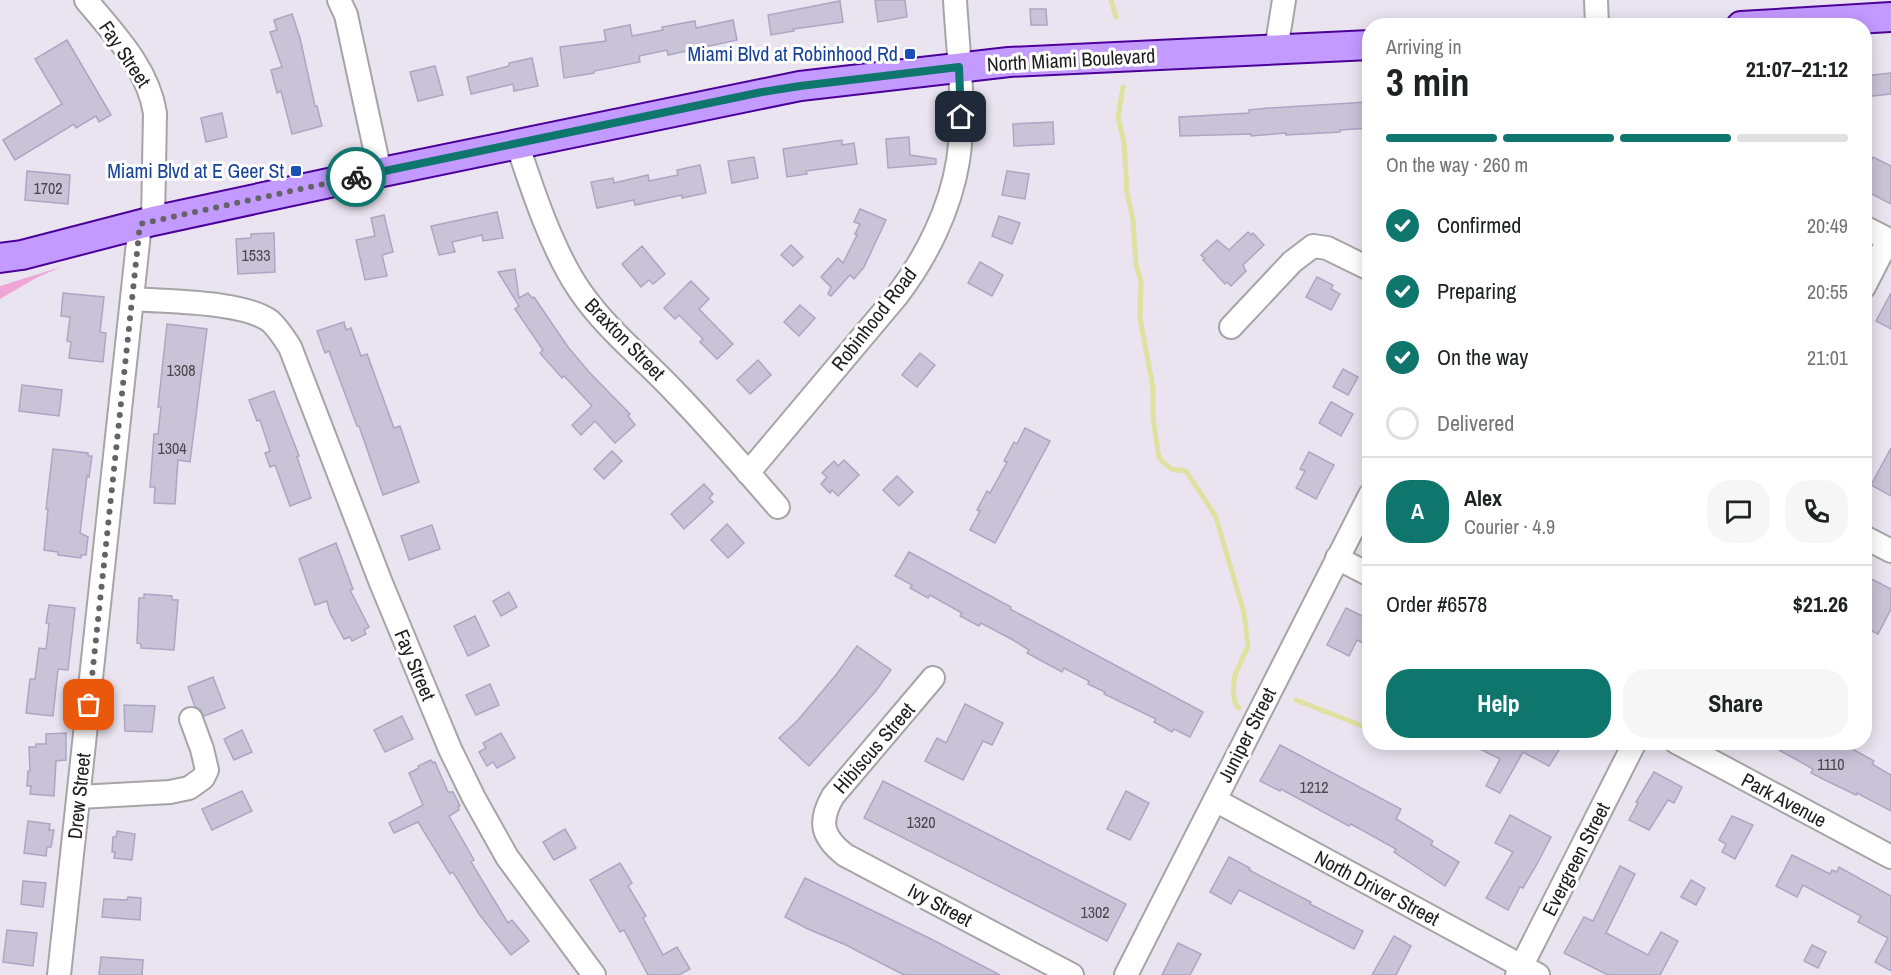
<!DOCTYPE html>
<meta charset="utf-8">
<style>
body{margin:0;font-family:"Archivo Narrow",sans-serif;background:#f6f6f6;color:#202124;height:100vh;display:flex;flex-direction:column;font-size:22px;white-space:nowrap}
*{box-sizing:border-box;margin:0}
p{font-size:20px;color:#757577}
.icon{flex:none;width:33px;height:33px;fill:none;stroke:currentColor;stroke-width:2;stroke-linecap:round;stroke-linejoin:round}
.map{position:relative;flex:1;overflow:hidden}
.drawer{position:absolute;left:1362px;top:18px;width:510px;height:732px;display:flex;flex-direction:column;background:#fff;border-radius:24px;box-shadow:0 3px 15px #0003}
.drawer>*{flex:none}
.pin{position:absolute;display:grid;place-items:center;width:51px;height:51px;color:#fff;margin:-26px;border-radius:12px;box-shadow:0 3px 9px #0006}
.courier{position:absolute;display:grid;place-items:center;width:60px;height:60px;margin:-30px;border:4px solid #0f766e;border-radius:50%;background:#fff;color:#222;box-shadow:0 2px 8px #0007}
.overview em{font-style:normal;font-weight:800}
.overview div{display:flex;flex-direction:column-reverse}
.overview{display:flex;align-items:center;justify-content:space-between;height:102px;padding:0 24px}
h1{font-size:39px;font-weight:800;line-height:45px}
.bar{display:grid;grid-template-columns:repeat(4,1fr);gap:9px 6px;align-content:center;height:72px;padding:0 24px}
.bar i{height:8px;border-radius:4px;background:#e0e0e0}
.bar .on{background:#0f766e}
.bar p{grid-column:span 4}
.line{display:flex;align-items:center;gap:15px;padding:0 24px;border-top:2px solid #e0e0e0}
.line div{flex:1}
.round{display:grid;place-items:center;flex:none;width:63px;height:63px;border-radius:24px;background:#f6f6f6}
ol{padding:0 24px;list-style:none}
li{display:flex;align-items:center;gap:18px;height:66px}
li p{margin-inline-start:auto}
li .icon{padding:6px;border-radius:50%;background:#0f766e;color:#fff;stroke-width:4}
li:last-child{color:#757577}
li i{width:33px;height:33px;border:3px solid #e0e0e0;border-radius:50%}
.cta{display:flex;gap:12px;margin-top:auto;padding:12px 24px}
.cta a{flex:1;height:69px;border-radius:24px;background:#0f766e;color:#fff;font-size:24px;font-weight:800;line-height:69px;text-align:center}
.cta a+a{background:#f6f6f6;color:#202124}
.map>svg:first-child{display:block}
.grass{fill:#efa5d6}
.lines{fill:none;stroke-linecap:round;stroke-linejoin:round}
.stream{stroke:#dee2a0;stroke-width:5}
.building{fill:#c9c3d8;stroke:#ada5c3;stroke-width:1.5}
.minor-casing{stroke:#a5a5a5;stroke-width:26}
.major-casing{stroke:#4d0099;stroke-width:32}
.minor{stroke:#fff;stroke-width:22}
.major{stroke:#c39aff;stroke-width:28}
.done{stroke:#656368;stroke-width:6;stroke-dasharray:0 10.8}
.route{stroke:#0f766e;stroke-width:8}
.transit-dot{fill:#1a4fb4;stroke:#fff;stroke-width:2}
.labels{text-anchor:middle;stroke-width:6;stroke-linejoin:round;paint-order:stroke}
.number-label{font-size:16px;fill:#49474c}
.street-label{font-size:20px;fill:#1e1e1e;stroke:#fff}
.transit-label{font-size:20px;fill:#164399;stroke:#fff;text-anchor:end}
</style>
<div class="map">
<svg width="1891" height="975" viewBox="0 0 1891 975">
<rect width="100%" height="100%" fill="#eae4f0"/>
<path class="grass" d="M61,267L36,278L0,299V286Z"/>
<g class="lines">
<g class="stream">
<path d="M1111,0L1116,17"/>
<path d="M1123,87L1118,117L1124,142L1127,192L1133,220L1136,265L1141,281L1140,318L1153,388V419L1159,458L1171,469L1186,471L1216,517L1244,613L1248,646L1235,675L1233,691L1235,703L1239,708"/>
<path d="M1296,700L1370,729"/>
</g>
</g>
<g class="building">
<path d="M875,0H905L907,17L878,22Z"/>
<path d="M840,1L843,22L793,29L794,31L771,35L768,15Z"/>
<path d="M1030,9H1046L1047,25H1031Z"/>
<path d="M292,14L300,38L315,106H317L322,126L292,134L281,91L277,93L271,70L282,67L270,32L277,30L274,20Z"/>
<path d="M733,20L737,40L668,55L667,50L639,56L640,62L594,71V73L564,78L560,47L606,41L604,30L630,25L632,36L663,30L662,27L695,21L696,28Z"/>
<path d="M67,40L111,115L99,122L96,116L76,128L74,124L15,160L3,140L62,104L35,59Z"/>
<path d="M532,58L538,86L514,91L513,84L471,94L467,77L509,66V63Z"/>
<path d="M435,66L443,95L418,101L410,72Z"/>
<path d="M1891,73V94L1864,97V76Z"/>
<path d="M1368,102L1370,128L1340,130V132L1286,135V133L1251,136V134L1180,136L1179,117L1249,113V110L1268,108Z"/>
<path d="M222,113L227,137L206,142L201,118Z"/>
<path d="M1053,122L1054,144L1014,146L1013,124Z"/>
<path d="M909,137L910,155L936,159V164L888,168L886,139Z"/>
<path d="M842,140V145L854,143L857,164L806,171L807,174L787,177L783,149Z"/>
<path d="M754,157L758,178L732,183L728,161Z"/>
<path d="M1873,157L1891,166V204L1864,190V174Z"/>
<path d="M700,165L706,193L682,198V195L635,205L634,200L597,208L591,182L613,178L614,183L648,175L649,181L678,175L677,170Z"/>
<path d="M27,171L70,175L68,204L25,200Z"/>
<path d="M1007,171L1029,174L1025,199L1002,195Z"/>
<path d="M860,209L886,220L864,267L854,279L850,275L831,296L828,294L831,287L821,277L838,258L843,263L857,235L855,234L860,224L854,222Z"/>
<path d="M497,212L503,238L483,241L482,235L452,242L455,252L439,255L431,226Z"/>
<path d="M384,215L393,252L382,255L387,276L365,280L356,240L375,236L371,218Z"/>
<path d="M999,216L1020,223L1012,244L992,236Z"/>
<path d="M1248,232L1251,235L1253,233L1264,245L1243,265L1246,271L1231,286L1227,282L1225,284L1203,260L1205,259L1201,255L1217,240L1229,250Z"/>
<path d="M274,233L275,272L238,274L236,239L251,238V234Z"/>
<path d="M791,245L803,257L793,266L781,255Z"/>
<path d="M642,246L665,274L653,284L649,280L641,287L622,264Z"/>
<path d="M980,262L1003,275L992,296L968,283Z"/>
<path d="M515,269L519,298L528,293L532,298L534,297L568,347L589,372L630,414L628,416L635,425L615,443L595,421L581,435L572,425L592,406L564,376L562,378L540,353L543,350L515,309L519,306L498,272Z"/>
<path d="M1317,277L1333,285L1331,289L1340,294L1331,310L1306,297Z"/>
<path d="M691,281L709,299L699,309L733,344L717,359L700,342L703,339L679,315L675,319L664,308Z"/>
<path d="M63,293L104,297L100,332L106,333L103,362L69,358L71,342L67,341L70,317L61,316Z"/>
<path d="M1891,293V329L1876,321Z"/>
<path d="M800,305L815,318L799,336L784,322Z"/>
<path d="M344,322L346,330L351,328L361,356L367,354L394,428L400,426L419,482L383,495L359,426H357L329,351L325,353L317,331Z"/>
<path d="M167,324L207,329L190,462L178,460L175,504L154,503L155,487H150L154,434H158L161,407H158Z"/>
<path d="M920,353L935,365L917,387L902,375Z"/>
<path d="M758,360L771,375L750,394L737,380Z"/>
<path d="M1343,369L1358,377L1348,395L1333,387Z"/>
<path d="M22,385L62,390L59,416L19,411Z"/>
<path d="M274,391L299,456L297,457L311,498L290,506L275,465L270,467L265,453L270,451L260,420L257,421L249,400Z"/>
<path d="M1331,402L1353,414L1341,436L1319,423Z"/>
<path d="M1025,428L1050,441L995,543L970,530L980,511L977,510L987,491L990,493L1007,462L1004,461L1014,442L1017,444Z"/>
<path d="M1891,448V496L1871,485Z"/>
<path d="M53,449L88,453V456H92L89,477L87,476L80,533L88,537L86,555H81V558L58,555V552L44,550L48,509H46Z"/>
<path d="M612,451L622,461L604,479L594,469Z"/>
<path d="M1309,452L1334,465L1316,499L1296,488L1305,471L1300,469Z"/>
<path d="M844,460L859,475L838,496L832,490L830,493L821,484L827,477L822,473L834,461L838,466Z"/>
<path d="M897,476L913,492L899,506L883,490Z"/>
<path d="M704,484L713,494L709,498L713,502L684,529L671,514Z"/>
<path d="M727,524L744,543L728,558L711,540Z"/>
<path d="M432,525L440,549L409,560L401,536Z"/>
<path d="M336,543L353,589L350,590L369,627L364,630L366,634L352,641L350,637L344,639L330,613L327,601L315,605L299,559Z"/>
<path d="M909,552L1011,607L1010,609L1203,712L1190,737L1174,729L1172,732L1154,722L1156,719L1104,694L1105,692L1088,684L1089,681L1064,668L1062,672L1027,653L1029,650L1013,640L981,623L979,626L960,616L962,613L930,595L928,598L910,588L912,585L895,576Z"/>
<path d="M1864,575L1891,589V609L1878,634L1864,627Z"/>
<path d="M509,592L517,607L501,616L493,601Z"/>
<path d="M144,594L172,596V600H178L174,650L141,648V644L137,643L139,598H144Z"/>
<path d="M49,605L75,608L68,670L58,669L53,716L26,713L30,679H35L39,648L46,649L49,624L46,623Z"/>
<path d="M1346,608L1370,620V646L1357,640L1349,656L1327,645Z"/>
<path d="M475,616L489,646L468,656L454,626Z"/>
<path d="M857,646L891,670L875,692L809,766L779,738L798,720L836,675Z"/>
<path d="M213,677L225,708L204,716L200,709L195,707L188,687Z"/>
<path d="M490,684L499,705L476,715L466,695Z"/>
<path d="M965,704L1003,723L992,745L983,741L963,780L925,761L937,738L946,743Z"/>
<path d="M124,705L155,706L152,732L125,731Z"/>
<path d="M402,716L413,739L385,752L374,730Z"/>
<path d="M242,730L252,752L234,760L224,739Z"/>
<path d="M66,733V760L56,761L54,796L30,794L31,786H27L28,771H30L29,747H36V744H46V734Z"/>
<path d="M501,733L515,758L497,768L493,762L487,766L479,752L486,748L483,743Z"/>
<path d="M1466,742H1564L1549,766L1523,752L1500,793L1486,786L1500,759Z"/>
<path d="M1765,742H1840L1874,761L1872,764L1891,775V811L1857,793L1856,795L1829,782L1811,773L1813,769Z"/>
<path d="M1280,745L1401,809L1396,819L1433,841L1431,845L1459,862L1445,886L1394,852L1396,849L1351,824L1349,826L1281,789L1280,791L1260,781Z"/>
<path d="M431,760L433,763L435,762L448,792H453L460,806L458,807L459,810L449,816L474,860L471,862L508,923L512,920L529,941L511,955L479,914L453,872L450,874L418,822L394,833L389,823L423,805L409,773L419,768L418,766Z"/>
<path d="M1654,772L1682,787L1674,803L1668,800L1649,830L1629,820L1638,803L1636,802Z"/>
<path d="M883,781L1126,904L1107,941L864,818Z"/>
<path d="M242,791L252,811L212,830L202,809Z"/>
<path d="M1126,791L1149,803L1130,840L1107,829Z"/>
<path d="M1510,815L1551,837L1537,864L1523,888L1520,887L1508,910L1486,898L1513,852L1495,843Z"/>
<path d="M1732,816L1753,825L1735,859L1722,852L1726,844L1719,840Z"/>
<path d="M28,821L50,824L49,830H54L51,847H47L46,856L24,853Z"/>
<path d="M565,829L576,848L554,860L543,842Z"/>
<path d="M117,831L135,834L132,860L114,858L115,852H112L113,837H116Z"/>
<path d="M1792,855L1830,874L1832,870L1837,872L1839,867L1891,896V971L1875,962L1888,938L1858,922L1861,916L1803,885L1797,897L1776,886Z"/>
<path d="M1229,857L1250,868L1249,870L1311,902L1310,904L1363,931L1354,949L1239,890L1231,904L1210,892Z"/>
<path d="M620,863L632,883L628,886L646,916L643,918L663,955L677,947L690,969L679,975H648L624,930L620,932L590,880Z"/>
<path d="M1620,866L1635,874L1606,933L1648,955L1661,932L1678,941L1660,975H1608L1564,953L1584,917L1593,921Z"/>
<path d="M805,878L927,937L1000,975H904L846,945L808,929L785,917Z"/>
<path d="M1691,880L1705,888L1696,905L1681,897Z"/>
<path d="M23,881L46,883L43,907L21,904Z"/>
<path d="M128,897L141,898L140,920L102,917L104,899L127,900Z"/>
<path d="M7,930L37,933L33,966L3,962Z"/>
<path d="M1394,936L1411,946L1396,975H1372Z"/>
<path d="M1178,943L1201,954L1190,975H1162Z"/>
<path d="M1812,945L1826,952L1818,968L1804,961Z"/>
<path d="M101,957L143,960L142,975H99Z"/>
</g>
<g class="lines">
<defs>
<g id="minor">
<path d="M86,0C114,34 148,68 155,113L153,221"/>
<path d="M339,0L346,15L380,172"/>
<path d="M1596,0L1597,26"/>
<path d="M1276,50L1284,0"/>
<path d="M517,143C532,189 553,252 580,291C606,329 643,358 674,391C710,428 744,468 778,507"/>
<path d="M1864,227L1891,241"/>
<path d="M1864,287L1888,240"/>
<path d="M133,299C168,302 243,301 270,321C278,328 284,338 290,347L381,583L450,749L474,798L507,857L594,975"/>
<path d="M1231,327L1292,262L1313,246L1327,248L1370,269"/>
<path d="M748,473L896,297C926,258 950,210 958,161C966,108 958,53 955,0"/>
<path d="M1864,537L1891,551"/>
<path d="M1337,558L1370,575"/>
<path d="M933,678L833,796C818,822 822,837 845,855L1072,975"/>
<path d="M1676,742L1891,857"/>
<path d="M79,797L170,792L189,788L203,778L207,770L202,749L191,719"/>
<path d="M1215,800L1538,975"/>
<path d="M59,975L140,224"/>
<path d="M1126,975L1370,495"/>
<path d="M1517,975L1635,742"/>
</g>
<g id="major">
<path d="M1741,26L1891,17"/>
<path d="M0,258L22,255L153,221L329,183L800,86L1009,62L1370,45"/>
</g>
</defs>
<use href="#minor" class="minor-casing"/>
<use href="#major" class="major-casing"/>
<use href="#minor" class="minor"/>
<use href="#major" class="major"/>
</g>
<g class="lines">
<path class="done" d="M89,705L140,224L356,177"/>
<path class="route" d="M356,177L762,92L800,86L959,67L961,117"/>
</g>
<g class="transit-dot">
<rect x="904" y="48" width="12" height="12" rx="3"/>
<rect x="290" y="165" width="12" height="12" rx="3"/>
</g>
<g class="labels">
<g class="number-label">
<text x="48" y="194">1702</text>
<text x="256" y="261">1533</text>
<text x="181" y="376">1308</text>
<text x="172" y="454">1304</text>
<text x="1831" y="770">1110</text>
<text x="1314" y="793">1212</text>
<text x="921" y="828">1320</text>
<text x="1095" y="918">1302</text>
</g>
<g class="street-label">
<text transform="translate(125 54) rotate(56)" y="7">Fay Street</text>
<text transform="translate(1071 60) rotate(-3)" y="7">North Miami Boulevard</text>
<text transform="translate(874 319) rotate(-52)" y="7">Robinhood Road</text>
<text transform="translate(625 339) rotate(46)" y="7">Braxton Street</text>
<text transform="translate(415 665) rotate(67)" y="7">Fay Street</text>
<text transform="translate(1247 735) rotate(-63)" y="7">Juniper Street</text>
<text transform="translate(874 748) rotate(-49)" y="7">Hibiscus Street</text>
<text transform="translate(79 796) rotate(-84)" y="7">Drew Street</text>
<text transform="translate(1784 800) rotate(28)" y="7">Park Avenue</text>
<text transform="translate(1576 859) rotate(-63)" y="7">Evergreen Street</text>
<text transform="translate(1377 888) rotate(28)" y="7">North Driver Street</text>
<text transform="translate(940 905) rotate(28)" y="7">Ivy Street</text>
</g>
<g class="transit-label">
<text x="898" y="61">Miami Blvd at Robinhood Rd</text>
<text x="284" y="178">Miami Blvd at E Geer St</text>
</g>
</g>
</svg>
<div class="pin" style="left:89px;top:705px;background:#ea580c"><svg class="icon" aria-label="bag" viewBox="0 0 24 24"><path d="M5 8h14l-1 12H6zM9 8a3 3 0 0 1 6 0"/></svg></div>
<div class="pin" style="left:961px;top:117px;background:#1f2937"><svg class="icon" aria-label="home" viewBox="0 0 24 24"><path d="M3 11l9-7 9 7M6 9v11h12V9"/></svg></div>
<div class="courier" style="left:356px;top:177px"><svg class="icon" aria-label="bike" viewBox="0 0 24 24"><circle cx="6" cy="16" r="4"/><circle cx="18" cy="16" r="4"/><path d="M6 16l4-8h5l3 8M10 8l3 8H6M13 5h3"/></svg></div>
<section class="drawer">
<div class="overview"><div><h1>3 min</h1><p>Arriving in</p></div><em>21:07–21:12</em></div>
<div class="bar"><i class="on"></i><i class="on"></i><i class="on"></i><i></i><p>On the way · 260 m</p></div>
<ol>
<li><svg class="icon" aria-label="check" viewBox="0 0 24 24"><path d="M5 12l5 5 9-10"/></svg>Confirmed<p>20:49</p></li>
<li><svg class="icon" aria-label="check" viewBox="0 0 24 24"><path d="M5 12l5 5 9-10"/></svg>Preparing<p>20:55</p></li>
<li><svg class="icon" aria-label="check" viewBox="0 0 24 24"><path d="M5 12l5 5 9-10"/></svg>On the way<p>21:01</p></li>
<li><i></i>Delivered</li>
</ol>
<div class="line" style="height:108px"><b class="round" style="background:#0f766e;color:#fff">A</b><div><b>Alex</b><p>Courier · 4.9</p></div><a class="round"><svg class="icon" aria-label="chat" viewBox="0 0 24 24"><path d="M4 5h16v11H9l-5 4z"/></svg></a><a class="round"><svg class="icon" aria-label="phone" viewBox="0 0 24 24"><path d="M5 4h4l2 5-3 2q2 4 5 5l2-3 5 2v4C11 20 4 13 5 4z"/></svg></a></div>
<div class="line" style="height:78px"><div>Order #6578</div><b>$21.26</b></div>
<div class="cta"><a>Help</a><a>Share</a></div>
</section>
</div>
